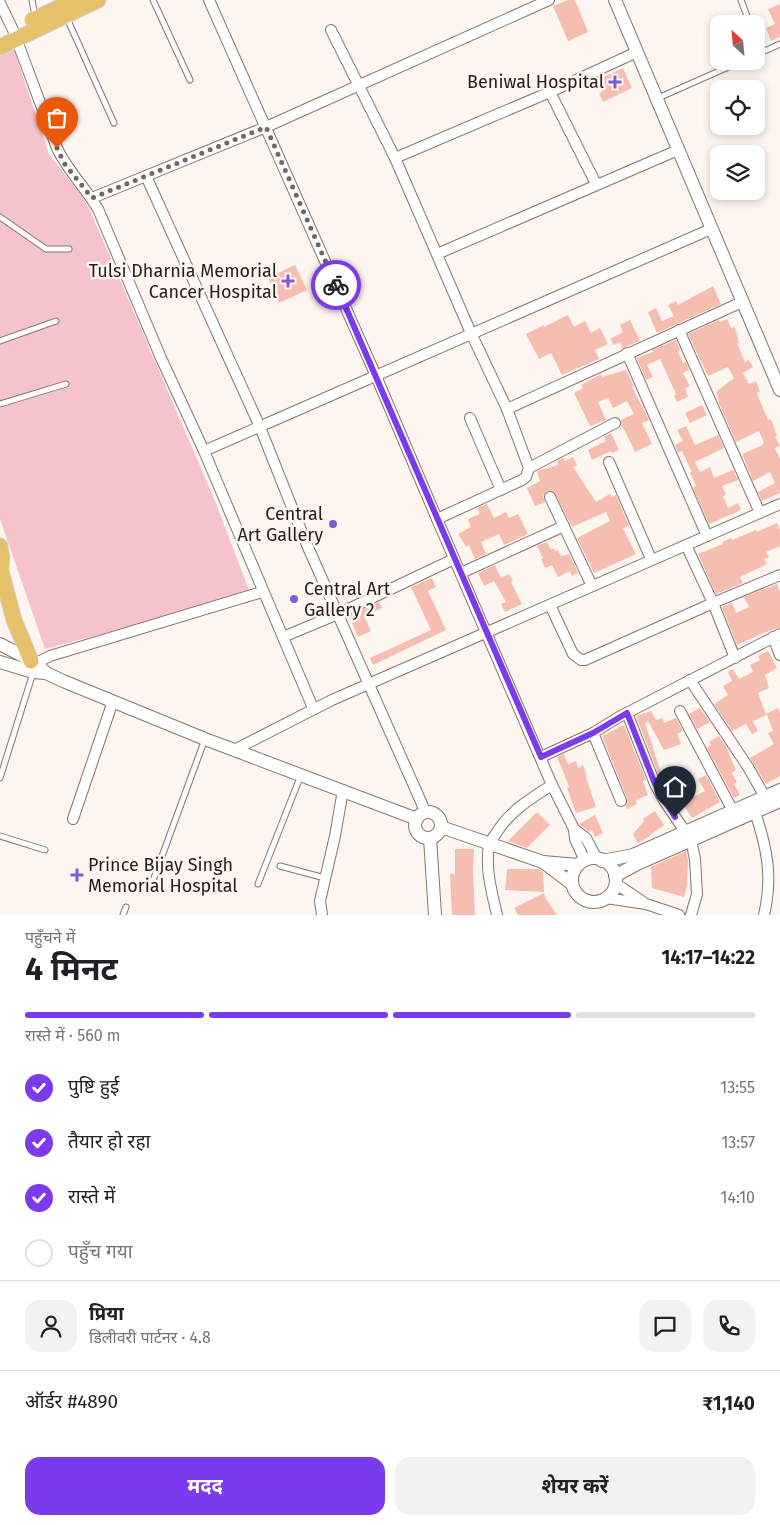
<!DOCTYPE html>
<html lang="hi">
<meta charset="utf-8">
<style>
body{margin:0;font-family:"Fira Sans","Noto Sans Devanagari",sans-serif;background:#f2f2f2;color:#202124;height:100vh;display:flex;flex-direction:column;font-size:19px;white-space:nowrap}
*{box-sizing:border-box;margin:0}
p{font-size:16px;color:#757577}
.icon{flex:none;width:28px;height:28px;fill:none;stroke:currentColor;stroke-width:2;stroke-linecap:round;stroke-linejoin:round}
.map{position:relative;height:915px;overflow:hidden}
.drawer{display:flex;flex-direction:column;background:#fff;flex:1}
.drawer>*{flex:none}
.needle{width:32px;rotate:334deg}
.controls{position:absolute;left:710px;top:15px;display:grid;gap:10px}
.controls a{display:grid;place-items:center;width:55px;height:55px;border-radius:10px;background:#fff;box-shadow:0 2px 8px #0003;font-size:25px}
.pin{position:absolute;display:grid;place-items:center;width:42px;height:42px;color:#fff;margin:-51px -21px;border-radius:50% 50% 50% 0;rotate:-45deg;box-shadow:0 0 5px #0007}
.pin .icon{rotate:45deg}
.courier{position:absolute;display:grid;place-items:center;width:50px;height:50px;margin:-25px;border:4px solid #7c3aed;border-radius:50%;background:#fff;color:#222;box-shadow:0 1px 6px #0007}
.overview em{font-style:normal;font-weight:700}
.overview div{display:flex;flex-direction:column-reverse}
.overview{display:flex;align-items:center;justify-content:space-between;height:85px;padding:0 25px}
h1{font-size:32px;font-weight:700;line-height:38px}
.bar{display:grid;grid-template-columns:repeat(4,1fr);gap:8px 5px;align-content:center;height:60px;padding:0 25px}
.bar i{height:6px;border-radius:4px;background:#e0e0e0}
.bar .current{background:#7c3aed}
.bar p{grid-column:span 4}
.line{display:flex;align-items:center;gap:12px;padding:0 25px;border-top:1px solid #e0e0e0}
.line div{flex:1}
.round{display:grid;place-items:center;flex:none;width:52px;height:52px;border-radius:15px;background:#f2f2f2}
ol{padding:0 25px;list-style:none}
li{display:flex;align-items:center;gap:15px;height:55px}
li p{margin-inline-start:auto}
li .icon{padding:5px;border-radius:50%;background:#7c3aed;color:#fff;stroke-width:4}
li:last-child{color:#757577}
li i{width:28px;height:28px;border:2px solid #e0e0e0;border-radius:50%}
.cta{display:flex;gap:10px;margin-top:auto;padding:10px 25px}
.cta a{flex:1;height:58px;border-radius:15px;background:#7c3aed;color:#fff;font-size:20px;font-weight:700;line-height:58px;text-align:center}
.cta a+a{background:#f2f2f2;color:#202124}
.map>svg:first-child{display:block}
.green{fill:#f5c3cb}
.building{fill:#f6bdb1}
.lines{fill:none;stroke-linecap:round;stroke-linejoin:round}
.service-casing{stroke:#87766c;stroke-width:7}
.minor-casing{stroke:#87766c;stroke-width:12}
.tertiary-casing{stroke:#87766c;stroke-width:14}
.primary-casing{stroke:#d3d2d1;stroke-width:17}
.service{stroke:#fff;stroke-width:5}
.minor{stroke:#fff;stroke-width:10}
.tertiary{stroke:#fff;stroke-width:12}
.primary{stroke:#e5c16a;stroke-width:15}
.done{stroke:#706964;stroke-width:5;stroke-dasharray:0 9}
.route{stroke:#7c3aed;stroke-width:6}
.poi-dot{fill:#805bd6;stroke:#fcf5f0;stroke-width:2}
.labels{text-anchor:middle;stroke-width:5;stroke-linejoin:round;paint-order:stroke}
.poi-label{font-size:18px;fill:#241d19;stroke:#fcf5f0;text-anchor:end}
</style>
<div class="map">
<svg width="780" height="915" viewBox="0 0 780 915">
<rect width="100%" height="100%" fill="#fcf5f0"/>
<path class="green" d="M14,50L49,154L81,195L89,208L213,496L249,590L112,631L45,649L0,519V56Z"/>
<g class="building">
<path d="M568,0H575L588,32L568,41L553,6Z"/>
<path d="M780,4V37L771,41L766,28L775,24L768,9Z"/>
<path d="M623,68L632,88L603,102L599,93L602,92L597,80Z"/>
<path d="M295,265L307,290L279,303L268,278Z"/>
<path d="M713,286L721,304L657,333L648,312L656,308L662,321L674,316L668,305L676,301L678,305Z"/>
<path d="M568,315L574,327L585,321L591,333L600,328L608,344L595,350L599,359L562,375L551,353L539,359L526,334L544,325V327Z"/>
<path d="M727,319L731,328L734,327L737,334L739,343H737L745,362L749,360L753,367L743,373L749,384L756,381L760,392L757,393L768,420L771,419L777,436L775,437L780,446L775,448L780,459V493L762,501L758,492L775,483L770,472L753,481L742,454L763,445L762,444L764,443L759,431L736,442L718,401H719L716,392L734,378L728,367L708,376L688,334L719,320L720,322Z"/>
<path d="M630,320L640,341L622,348L620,342L614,345L610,339L623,332L620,325Z"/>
<path d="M676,340L680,350L678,352L683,363L686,362L689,370L683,373L690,386L685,388L688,397L677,402L674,396L676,394L660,359L647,365L653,377L646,380L637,358L653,352L652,350Z"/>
<path d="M626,370L634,387H632L649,420L642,423L652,444L635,452L625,431L621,425V420L634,414L627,401L613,408L608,398L598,402L606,420L590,426L574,393L583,388L581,385L601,374L602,377Z"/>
<path d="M702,405L707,415L690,423L685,413Z"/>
<path d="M686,426L695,445L718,435L724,448L695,462L700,472L710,467L714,478L733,470L738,480L722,486L726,495L723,496L728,508L738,503L741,510L709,524L693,488L696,486L690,473L692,472L682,451L678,453L675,445L683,441L677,430Z"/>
<path d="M611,433L619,450L612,453L611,451L592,460L588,450L606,441L604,437Z"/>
<path d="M573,457L577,465L573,467L596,502L610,494L612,497L616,495L629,526L623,528L636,554L594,573L577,538L610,521L606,512L572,527L554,492L547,491L543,496L545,502L535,506L527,488L540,481L537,471L558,465L557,461L563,458L565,461Z"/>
<path d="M487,504L494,518L506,512L509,518L518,514L528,534L504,545L499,534L481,542L486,554L475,559L469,545L466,547L458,534L471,527L468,519L480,514L477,508Z"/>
<path d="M777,523L780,530V546L766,552L769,557L764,559L767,564L740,577L743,583L716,594L698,554L723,544L722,542L731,538L732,540L756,530L757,532Z"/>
<path d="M547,542L551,550L554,548L555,551L558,550L561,556L569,554L578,573L572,576L570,571L558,577L552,565L545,568L541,559L543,558L537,546Z"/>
<path d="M495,565L501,578L509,574L513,581L511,582L522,604L505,612L501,604L506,602L494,581L484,586L478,573Z"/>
<path d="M432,578L436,587L428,591L446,630L373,665L370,658L431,630L411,587Z"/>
<path d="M777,584L780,592V627L761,634L737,645L722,607L732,603L736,613L749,607L744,597Z"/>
<path d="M379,602L382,608L364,616L371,631L358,637L349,616Z"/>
<path d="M768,651L777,668L765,675L769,688L758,693L766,714L778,708L780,713V776L766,784L750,758L774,744L768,733L773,731L767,715L753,721L758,731L752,734L746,724L732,731L714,704L728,695L723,686L732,681L728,672L733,669L739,679L753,672L750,665L760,660L758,656Z"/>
<path d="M700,708L710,722L697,729L689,714Z"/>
<path d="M651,711L656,720L663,718L664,723L676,718L683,731L677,734L681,744L664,750L648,721L645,723L665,785L678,777L682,784L680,785L689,799L705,791L698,779L706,775L720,802L692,818L673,789L667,792L661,781L636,716Z"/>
<path d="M624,725L646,780L643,781L648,795L636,800L637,804L627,809L626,806L627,798L602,736Z"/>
<path d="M719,736L726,746L736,770L732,773L737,782L734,784L740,795L734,798L707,748L711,745L709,742Z"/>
<path d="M564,754L568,764L576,761L578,768L583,765L587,776L586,777L596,807L576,813L567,788L569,787L563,771L557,757Z"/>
<path d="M655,811L664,825L650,835V836L638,843L633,834L644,821L643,819Z"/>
<path d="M537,812L550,825L527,848L508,841Z"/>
<path d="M595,815L603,833L595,837L592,830L589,832L579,824Z"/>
<path d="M455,849H474L473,870L475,915H452L450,874H455Z"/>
<path d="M686,851L688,860L687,885L684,897L652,888L651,867Z"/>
<path d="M507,869H539L543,872L544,892L505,890Z"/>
<path d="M544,893L546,899L557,915H518L514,908Z"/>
</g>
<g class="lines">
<defs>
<g id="service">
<path d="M32,0L35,16"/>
<path d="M153,0L190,80"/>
<path d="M741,0L750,24"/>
<path d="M66,16L114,123"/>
<path d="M756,41L761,53"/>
<path d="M756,55L780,44"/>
<path d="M658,98L742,61"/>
<path d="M0,217L46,249H69"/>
<path d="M0,341L56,321"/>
<path d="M0,404L66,384"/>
<path d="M0,778L33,673"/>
<path d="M0,836L45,850"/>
<path d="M280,866L325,878"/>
<path d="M258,884L301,775"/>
<path d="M151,886L205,739"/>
<path d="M123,915L126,907"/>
</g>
<g id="minor">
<path d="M209,0L376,376L437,519L552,785L574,829L586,838L597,859"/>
<path d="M0,3L13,30L57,148C67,170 85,187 98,209L161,358L204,451L313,708"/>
<path d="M331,30L395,158L471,333L507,409L529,468L526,477L522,480L437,519"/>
<path d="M550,92L596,184"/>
<path d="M395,158L550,92L637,52"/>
<path d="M146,176L260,427L307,545L426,813"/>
<path d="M92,198L266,127L549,0"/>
<path d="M437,254L678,150"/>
<path d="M679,330L760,513"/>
<path d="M627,353L707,536"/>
<path d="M507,409L742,302"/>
<path d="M470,418L501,490"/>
<path d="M204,451L711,229"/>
<path d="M609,462L651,559"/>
<path d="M529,468L615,423"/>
<path d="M550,497L592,586"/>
<path d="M686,545L713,603L735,658"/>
<path d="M461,573L564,526"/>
<path d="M550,605L573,654L581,660H585L713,603L780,575"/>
<path d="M283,637L338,614L454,559"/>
<path d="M773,637L780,655"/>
<path d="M36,663L50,656L262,592"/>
<path d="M690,680L748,767L765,797"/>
<path d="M680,711L733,811"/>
<path d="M627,713L655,784L665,802L691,840L695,859L697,894L691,915"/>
<path d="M593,733L621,801"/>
<path d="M234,750L332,700L780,504"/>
<path d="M541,757L593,733L619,717L780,634"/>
<path d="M755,812C767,848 773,877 764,915"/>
<path d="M73,819L113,701"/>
<path d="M574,829L575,839L585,861"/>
<path d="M615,883L643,902"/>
<path d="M606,898L646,904L679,915"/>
<path d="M322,915L320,901L335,836L343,790"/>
<path d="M497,915C492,893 485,869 489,846C490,841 494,836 497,832C510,811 531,798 552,785"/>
</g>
<g id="tertiary">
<path d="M615,0L780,390"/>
<path d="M0,644L36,663L46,673L63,681L205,739L417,819"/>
<path d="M0,662L33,672L46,673"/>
<circle cx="428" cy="825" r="13"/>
<path d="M441,827L543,862L578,865"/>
<path d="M430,838L435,915"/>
<circle cx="594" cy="880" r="22"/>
<path d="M602,861L633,855L780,790"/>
<path d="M543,862L572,884"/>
<path d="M615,876L637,864L780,801"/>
</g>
<g id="primary">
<path d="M33,20L74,0"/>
<path d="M0,47L98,0"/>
<path d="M0,546L2,557L0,576"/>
<path d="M1,571L14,620L31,661"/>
</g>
</defs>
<use href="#service" class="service-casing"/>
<use href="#minor" class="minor-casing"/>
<use href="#tertiary" class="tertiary-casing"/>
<use href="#primary" class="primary-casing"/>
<use href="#service" class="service"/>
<use href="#minor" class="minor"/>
<use href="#tertiary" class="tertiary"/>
<use href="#primary" class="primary"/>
</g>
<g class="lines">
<path class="done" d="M57,148L64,163L92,198L266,127L336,285"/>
<path class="route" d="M336,285L541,757L593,733L627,713L655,784L675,817"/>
</g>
<g class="poi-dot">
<path d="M612.5 74.5h5v5h5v5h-5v5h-5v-5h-5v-5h5z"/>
<path d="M285.5 273.5h5v5h5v5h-5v5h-5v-5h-5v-5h5z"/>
<circle cx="333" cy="524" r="5"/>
<circle cx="294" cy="599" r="5"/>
<path d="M74.5 867.5h5v5h5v5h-5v5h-5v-5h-5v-5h5z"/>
</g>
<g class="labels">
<g class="poi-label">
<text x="604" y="88">Beniwal Hospital</text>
<text x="277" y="277">Tulsi Dharnia Memorial<tspan x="277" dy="21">Cancer Hospital</tspan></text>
<text x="323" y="520">Central<tspan x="323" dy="21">Art Gallery</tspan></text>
<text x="304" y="595" text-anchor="start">Central Art<tspan x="304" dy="21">Gallery 2</tspan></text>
<text x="88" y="871" text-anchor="start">Prince Bijay Singh<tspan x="88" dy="21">Memorial Hospital</tspan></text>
</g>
</g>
</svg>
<div class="controls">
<a><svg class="needle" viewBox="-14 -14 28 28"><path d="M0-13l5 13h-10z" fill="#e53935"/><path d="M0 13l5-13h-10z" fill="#757577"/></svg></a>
<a><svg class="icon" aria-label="locate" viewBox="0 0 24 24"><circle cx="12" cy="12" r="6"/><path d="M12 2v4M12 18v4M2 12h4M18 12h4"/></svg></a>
<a><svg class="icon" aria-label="layers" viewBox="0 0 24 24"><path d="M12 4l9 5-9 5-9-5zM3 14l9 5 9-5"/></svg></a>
</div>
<div class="pin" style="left:57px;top:148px;background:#ea580c"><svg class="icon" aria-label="bag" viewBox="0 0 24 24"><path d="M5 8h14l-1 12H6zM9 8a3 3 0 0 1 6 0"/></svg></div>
<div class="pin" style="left:675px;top:817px;background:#1f2937"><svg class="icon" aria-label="home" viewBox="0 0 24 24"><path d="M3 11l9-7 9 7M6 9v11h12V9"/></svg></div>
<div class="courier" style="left:336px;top:285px"><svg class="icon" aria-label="bike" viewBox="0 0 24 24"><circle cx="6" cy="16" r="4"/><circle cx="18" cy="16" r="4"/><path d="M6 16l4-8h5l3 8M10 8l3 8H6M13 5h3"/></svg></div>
</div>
<section class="drawer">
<div class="overview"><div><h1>4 मिनट</h1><p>पहुँचने में</p></div><em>14:17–14:22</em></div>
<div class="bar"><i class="current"></i><i class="current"></i><i class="current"></i><i></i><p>रास्ते में · 560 m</p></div>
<ol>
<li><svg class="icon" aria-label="check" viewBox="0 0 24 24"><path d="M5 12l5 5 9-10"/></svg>पुष्टि हुई<p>13:55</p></li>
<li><svg class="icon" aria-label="check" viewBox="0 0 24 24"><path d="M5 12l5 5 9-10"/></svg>तैयार हो रहा<p>13:57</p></li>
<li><svg class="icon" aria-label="check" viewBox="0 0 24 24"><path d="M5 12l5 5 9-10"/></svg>रास्ते में<p>14:10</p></li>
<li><i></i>पहुँच गया</li>
</ol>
<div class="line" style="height:90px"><a class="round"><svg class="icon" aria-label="person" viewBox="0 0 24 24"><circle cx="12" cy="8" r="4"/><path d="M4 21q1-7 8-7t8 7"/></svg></a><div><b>प्रिया</b><p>डिलीवरी पार्टनर · 4.8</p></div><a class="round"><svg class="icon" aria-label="chat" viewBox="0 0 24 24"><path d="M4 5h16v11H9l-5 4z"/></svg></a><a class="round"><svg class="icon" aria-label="phone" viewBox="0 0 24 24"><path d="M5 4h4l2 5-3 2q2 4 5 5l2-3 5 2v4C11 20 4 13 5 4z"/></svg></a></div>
<div class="line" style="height:65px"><div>ऑर्डर #4890</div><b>₹1,140</b></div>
<div class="cta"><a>मदद</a><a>शेयर करें</a></div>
</section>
